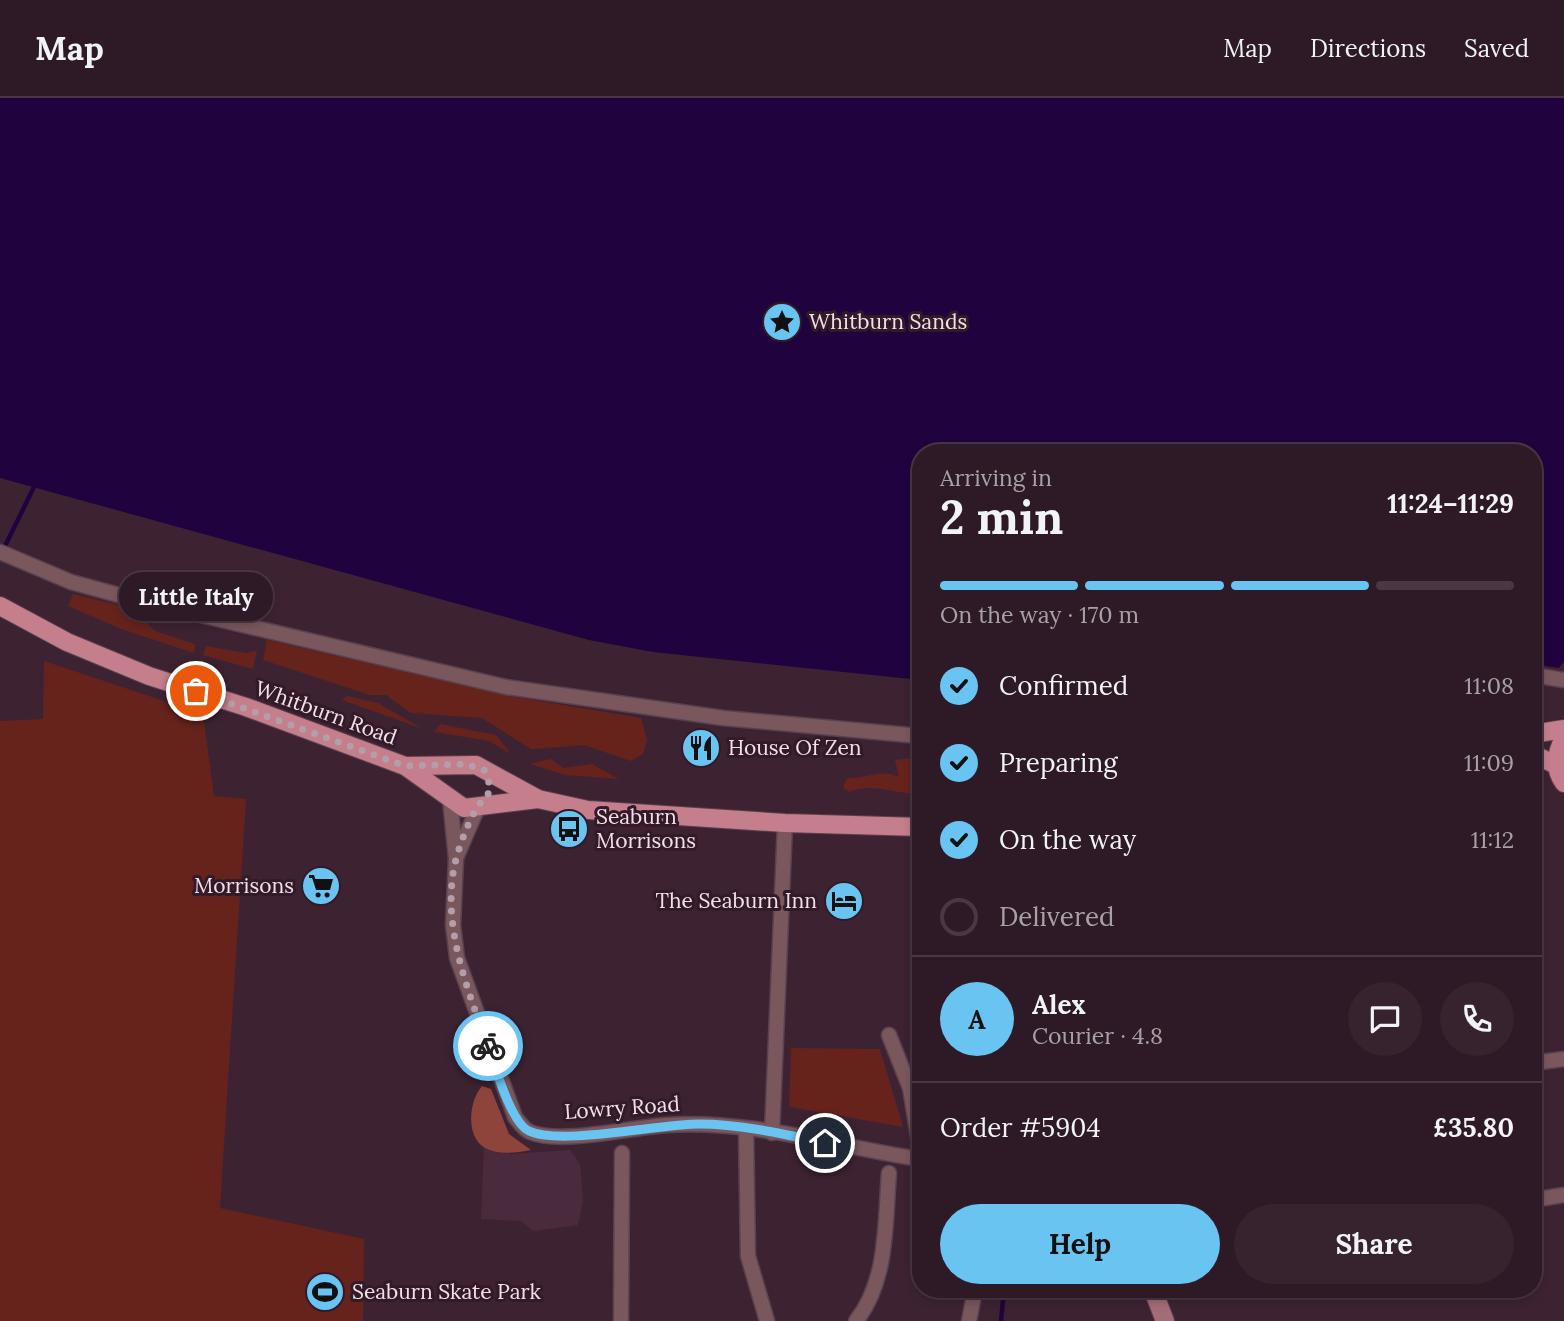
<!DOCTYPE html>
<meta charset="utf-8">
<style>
body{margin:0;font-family:Lora,serif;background:#36232e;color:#f1f3f6;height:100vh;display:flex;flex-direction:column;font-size:26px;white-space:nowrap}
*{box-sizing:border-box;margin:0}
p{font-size:23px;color:#a7a1a7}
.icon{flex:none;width:38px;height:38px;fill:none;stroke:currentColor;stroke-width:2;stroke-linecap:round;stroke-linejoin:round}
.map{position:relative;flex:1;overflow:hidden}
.details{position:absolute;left:912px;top:346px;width:630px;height:854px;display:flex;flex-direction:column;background:#2e1a26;border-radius:28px;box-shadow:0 4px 10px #0003,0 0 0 2px #493843}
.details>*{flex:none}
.pin{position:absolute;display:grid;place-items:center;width:60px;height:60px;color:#fff;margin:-30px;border:4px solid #fff;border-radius:50%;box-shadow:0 2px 7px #0007}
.courier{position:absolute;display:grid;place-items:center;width:70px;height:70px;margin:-35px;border:5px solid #69c4f1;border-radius:50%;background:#fff;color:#222;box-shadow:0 2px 9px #0007}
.bubble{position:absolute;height:49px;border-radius:24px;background:#2e1a26;box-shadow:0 4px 10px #0003,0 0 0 2px #493843;font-size:23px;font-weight:800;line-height:49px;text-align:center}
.overview em{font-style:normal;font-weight:800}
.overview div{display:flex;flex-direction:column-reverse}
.overview{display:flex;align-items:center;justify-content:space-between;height:119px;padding:0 28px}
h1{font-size:46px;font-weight:800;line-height:52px}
.bar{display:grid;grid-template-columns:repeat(4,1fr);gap:10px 7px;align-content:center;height:84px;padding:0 28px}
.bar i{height:9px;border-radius:5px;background:#493843}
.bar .on{background:#69c4f1}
.bar p{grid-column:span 4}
.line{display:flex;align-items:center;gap:18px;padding:0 28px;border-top:2px solid #493843}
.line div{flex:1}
.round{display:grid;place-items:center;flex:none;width:74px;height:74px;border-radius:37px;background:#36232e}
ol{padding:0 28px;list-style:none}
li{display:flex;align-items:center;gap:21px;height:77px}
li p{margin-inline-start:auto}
li .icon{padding:7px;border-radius:50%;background:#69c4f1;color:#111;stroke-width:4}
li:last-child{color:#a7a1a7}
li i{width:38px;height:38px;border:4px solid #493843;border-radius:50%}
.action{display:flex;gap:14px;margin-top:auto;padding:14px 28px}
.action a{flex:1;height:80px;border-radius:42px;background:#69c4f1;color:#111;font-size:28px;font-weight:800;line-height:80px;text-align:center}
.action a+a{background:#36232e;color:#f1f3f6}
header{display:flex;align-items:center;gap:42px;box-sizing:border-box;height:98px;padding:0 35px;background:#2e1a26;border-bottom:2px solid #493843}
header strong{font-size:33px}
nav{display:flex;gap:38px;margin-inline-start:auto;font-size:24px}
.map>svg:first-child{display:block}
.built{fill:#4a2b3e}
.green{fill:#65231c}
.forest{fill:#8f443b}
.water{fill:#20033e}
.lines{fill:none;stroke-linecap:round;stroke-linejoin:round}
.stream{stroke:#20033e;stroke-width:4.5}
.street-casing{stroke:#5a414f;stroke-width:17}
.secondary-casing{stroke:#5a414f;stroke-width:20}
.primary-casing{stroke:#5a414f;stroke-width:20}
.street{stroke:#79575d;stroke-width:14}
.secondary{stroke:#a36d78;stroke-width:18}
.primary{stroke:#c47e8c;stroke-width:18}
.done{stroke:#b39ea9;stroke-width:7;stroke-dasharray:0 12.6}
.route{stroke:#69c4f1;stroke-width:9}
.labels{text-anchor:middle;stroke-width:6;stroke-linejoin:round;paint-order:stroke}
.poi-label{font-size:21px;fill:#f2e0e9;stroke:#321a28;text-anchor:start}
.street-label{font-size:21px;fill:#f2e0e9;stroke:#321a28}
</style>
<header>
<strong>Map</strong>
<nav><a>Map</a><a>Directions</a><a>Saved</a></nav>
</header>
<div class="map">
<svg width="1564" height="1223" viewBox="0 0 1564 1223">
<rect width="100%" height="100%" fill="#3d2332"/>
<path class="built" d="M484,1049L511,1056L570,1052L580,1066L583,1103L578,1127L533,1133L521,1123L481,1121Z"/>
<g class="green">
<path d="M73,496L151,515L148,526L155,533L195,546L194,555L124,532L68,508Z"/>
<path d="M267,542L515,599L641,620L647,642L643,656L631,663L584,647L531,651L482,620L411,615L386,597H370L263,562Z"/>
<path d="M206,548L247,555L257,552L253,571L203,557Z"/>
<path d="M44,563L203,616L214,698L246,701L220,1110L364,1141L363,1223H0V623L43,621Z"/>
<path d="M347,598L378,605L423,631L342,602Z"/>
<path d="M440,626L496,637L511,656L489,643L434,634Z"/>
<path d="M920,659V696C891,696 876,684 849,694L843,690L847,680C864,681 883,670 899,679L895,662Z"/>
<path d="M551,661L563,670L592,666L619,681L565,677L530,666Z"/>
<path d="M791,950L880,951L903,1029L789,1009Z"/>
</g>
<path class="forest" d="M482,988L491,991L509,1036L531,1052C516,1055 499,1057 485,1050C465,1038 469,1003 482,988Z"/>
<path class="water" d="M0,0H1564V563L1559,570L1533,566V355H920V582L653,554L589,542L0,380Z"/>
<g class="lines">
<g class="stream">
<path d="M5,448L34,389"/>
<path d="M1001,1223L1004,1192"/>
</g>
<defs>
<g id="street">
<path d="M0,454L71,484L137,502L506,589L723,620L920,638"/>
<path d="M1533,577L1564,582"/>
<path d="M450,701L456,761L453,827L457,860L515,1019C519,1024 523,1031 530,1034C561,1047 633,1029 667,1027C752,1021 837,1049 920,1061"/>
<path d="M456,760L478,709"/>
<path d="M889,937L910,990L920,1050"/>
<path d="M1533,965L1564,961"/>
<path d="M746,1031L748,1158L767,1223"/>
<path d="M772,1035L785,725"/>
<path d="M1533,1102L1564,1097"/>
<path d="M621,1223L622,1055"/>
<path d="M856,1223C888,1183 885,1125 889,1075"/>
<path d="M969,1223L975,1192"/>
</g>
<path id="secondary" d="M1153,1192L1165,1223"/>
<g id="primary">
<path d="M0,508L67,544L149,578L246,609L405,668L464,710L538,701"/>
<path d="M1533,636L1564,631"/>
<path d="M1564,640C1556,655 1553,670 1564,685"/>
<path d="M1533,656L1556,667"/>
<path d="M405,668L476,667L538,701L588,712L785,725L920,729"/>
</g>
</defs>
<use href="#street" class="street-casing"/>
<use href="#secondary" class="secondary-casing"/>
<use href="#primary" class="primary-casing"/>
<use href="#street" class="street"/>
<use href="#secondary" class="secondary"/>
<use href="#primary" class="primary"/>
</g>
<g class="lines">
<path class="done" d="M196,593L405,668L465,666L484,672L491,690C487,700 481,703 476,711C468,725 460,746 456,761C440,824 467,890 488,948"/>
<path class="route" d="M488,948C495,968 511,1025 529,1033C560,1048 659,1026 699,1026C740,1026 784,1036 825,1045"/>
</g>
<defs>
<symbol id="sight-disc" viewBox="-11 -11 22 22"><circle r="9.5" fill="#69c4f1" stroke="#321a28"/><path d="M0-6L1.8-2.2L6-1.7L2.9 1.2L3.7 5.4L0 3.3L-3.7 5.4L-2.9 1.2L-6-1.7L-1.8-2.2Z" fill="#111"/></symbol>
<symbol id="restaurant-disc" viewBox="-11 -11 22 22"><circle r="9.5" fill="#69c4f1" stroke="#321a28"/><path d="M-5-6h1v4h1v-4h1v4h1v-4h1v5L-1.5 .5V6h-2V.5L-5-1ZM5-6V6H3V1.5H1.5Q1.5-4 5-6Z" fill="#111"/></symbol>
<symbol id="bus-disc" viewBox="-11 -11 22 22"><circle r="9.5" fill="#69c4f1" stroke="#321a28"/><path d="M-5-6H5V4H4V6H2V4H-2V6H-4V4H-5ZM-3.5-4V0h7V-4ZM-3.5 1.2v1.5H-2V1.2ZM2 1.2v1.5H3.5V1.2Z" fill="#111"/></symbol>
<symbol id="supermarket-disc" viewBox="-11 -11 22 22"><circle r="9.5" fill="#69c4f1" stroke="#321a28"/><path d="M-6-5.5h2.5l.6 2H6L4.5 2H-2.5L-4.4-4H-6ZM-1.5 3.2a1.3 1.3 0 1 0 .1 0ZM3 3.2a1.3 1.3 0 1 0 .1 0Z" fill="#111"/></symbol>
<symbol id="hotel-disc" viewBox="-11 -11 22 22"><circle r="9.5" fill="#69c4f1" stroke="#321a28"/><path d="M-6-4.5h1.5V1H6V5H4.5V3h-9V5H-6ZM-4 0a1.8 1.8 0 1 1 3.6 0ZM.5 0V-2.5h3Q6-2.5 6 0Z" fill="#111"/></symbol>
<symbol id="stadium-disc" viewBox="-11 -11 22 22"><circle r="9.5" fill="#69c4f1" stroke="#321a28"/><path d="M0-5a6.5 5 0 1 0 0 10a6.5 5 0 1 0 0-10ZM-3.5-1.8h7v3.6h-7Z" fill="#111"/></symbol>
</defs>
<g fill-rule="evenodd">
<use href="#sight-disc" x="760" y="202" width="44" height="44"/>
<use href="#restaurant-disc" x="679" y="628" width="44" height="44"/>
<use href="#bus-disc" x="547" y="709" width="44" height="44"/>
<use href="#supermarket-disc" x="299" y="766" width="44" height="44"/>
<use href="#hotel-disc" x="822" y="781" width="44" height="44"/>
<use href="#stadium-disc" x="303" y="1172" width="44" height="44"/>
</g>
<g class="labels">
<g class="poi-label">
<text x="809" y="231">Whitburn Sands</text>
<text x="728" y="657">House Of Zen</text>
<text x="596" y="726">Seaburn<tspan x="596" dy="24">Morrisons</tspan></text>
<text x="294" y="795" text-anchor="end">Morrisons</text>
<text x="817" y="810" text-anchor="end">The Seaburn Inn</text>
<text x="352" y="1201">Seaburn Skate Park</text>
</g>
<g class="street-label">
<text transform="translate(326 615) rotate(20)" y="7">Whitburn Road</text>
<text transform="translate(622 1010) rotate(-4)" y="7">Lowry Road</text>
</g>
</g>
</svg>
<div class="pin" style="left:196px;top:593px;background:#ea580c"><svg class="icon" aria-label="bag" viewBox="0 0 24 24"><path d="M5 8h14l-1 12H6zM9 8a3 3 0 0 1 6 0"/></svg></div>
<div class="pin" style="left:825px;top:1045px;background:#1f2937"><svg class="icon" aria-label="home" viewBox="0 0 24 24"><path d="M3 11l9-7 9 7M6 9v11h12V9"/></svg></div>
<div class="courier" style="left:488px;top:948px"><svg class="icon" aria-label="bike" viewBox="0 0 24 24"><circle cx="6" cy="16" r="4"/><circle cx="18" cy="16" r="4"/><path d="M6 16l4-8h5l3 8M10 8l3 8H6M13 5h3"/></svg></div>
<div class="bubble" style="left:119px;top:474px;width:154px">Little Italy</div>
<section class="details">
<div class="overview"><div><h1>2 min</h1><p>Arriving in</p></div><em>11:24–11:29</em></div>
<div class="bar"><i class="on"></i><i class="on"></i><i class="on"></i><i></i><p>On the way · 170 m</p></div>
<ol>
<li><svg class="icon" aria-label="check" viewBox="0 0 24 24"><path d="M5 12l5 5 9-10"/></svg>Confirmed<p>11:08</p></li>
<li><svg class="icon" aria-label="check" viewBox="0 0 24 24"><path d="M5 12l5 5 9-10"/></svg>Preparing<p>11:09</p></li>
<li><svg class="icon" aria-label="check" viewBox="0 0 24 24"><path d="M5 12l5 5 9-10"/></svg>On the way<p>11:12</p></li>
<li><i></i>Delivered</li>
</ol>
<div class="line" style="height:126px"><b class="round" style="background:#69c4f1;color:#111">A</b><div><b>Alex</b><p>Courier · 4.8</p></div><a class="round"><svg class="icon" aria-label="chat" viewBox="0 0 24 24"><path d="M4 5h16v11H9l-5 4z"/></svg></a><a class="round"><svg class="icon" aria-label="phone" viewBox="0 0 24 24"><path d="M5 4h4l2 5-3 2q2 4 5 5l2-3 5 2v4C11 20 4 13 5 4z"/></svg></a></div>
<div class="line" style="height:91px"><div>Order #5904</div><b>£35.80</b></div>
<div class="action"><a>Help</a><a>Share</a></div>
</section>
</div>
